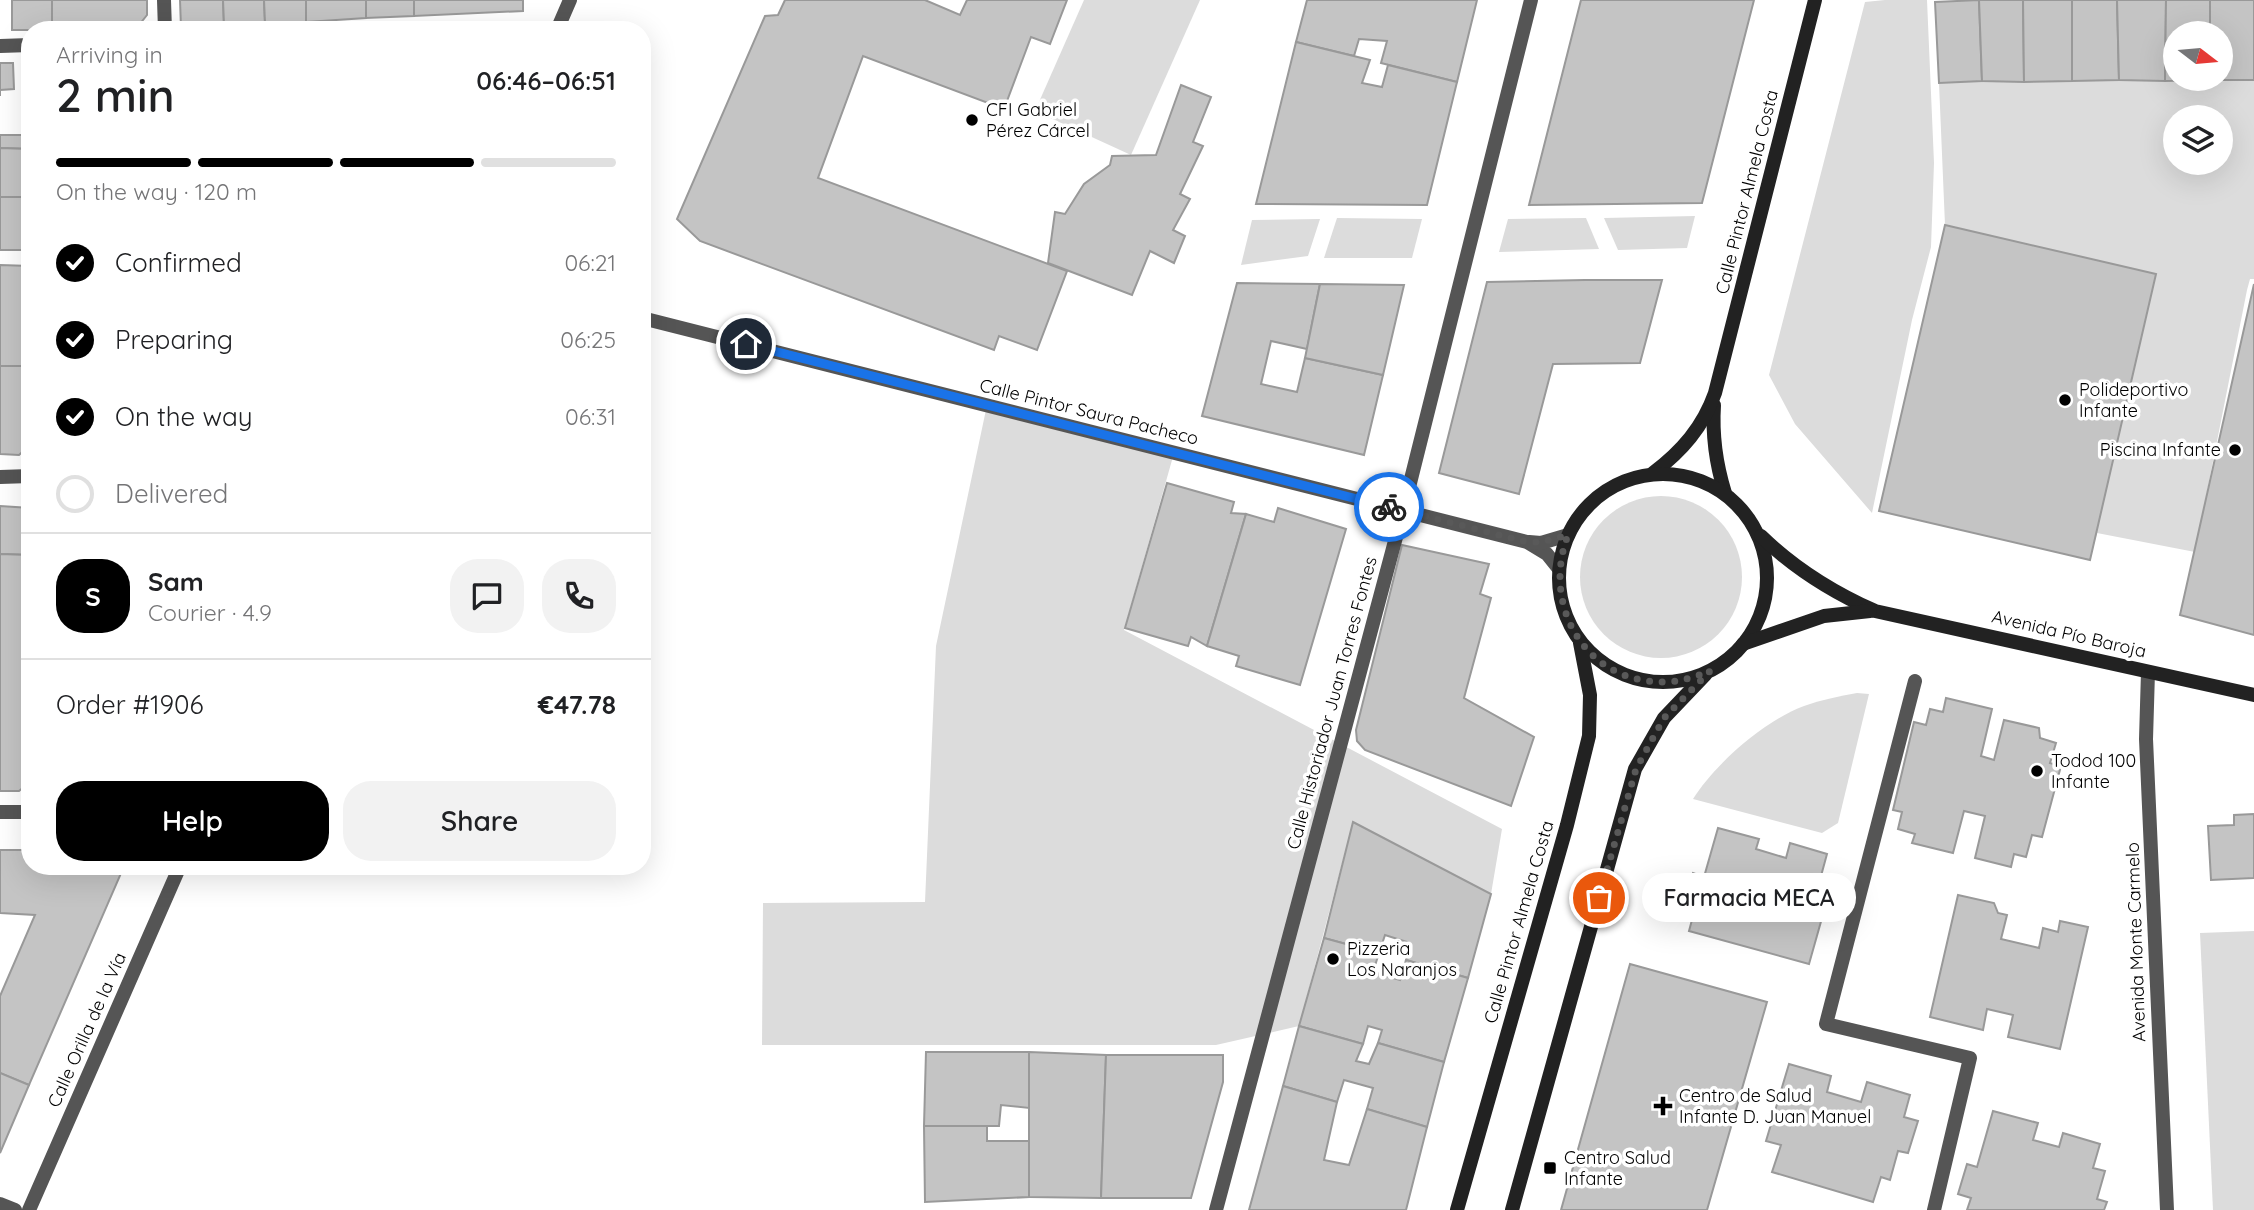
<!DOCTYPE html>
<meta charset="utf-8">
<style>
body{margin:0;font-family:Quicksand,sans-serif;background:#f2f2f2;color:#202124;height:100vh;display:flex;flex-direction:column;font-size:26px;white-space:nowrap}
*{box-sizing:border-box;margin:0}
p{font-size:23px;color:#757577}
.icon{flex:none;width:38px;height:38px;fill:none;stroke:currentColor;stroke-width:2;stroke-linecap:round;stroke-linejoin:round}
.map{position:relative;flex:1;overflow:hidden}
.side{position:absolute;left:21px;top:21px;width:630px;height:854px;display:flex;flex-direction:column;background:#fff;border-radius:28px;box-shadow:0 7px 28px #0002}
.side>*{flex:none}
.needle{width:46px;rotate:106deg}
.buttons{position:absolute;left:2163px;top:21px;display:grid;gap:14px}
.buttons a{display:grid;place-items:center;width:70px;height:70px;border-radius:50%;background:#fff;box-shadow:0 7px 28px #0002;font-size:35px}
.pin{position:absolute;display:grid;place-items:center;width:60px;height:60px;color:#fff;margin:-30px;border:4px solid #fff;border-radius:50%;box-shadow:0 2px 7px #0007}
.courier{position:absolute;display:grid;place-items:center;width:70px;height:70px;margin:-35px;border:5px solid #1a73e8;border-radius:50%;background:#fff;color:#222;box-shadow:0 2px 9px #0007}
.bubble{position:absolute;height:49px;border-radius:24px;background:#fff;box-shadow:0 7px 28px #0002;font-size:23px;font-weight:600;line-height:49px;text-align:center}
.overview em{font-style:normal;font-weight:600}
.overview div{display:flex;flex-direction:column-reverse}
.overview{display:flex;align-items:center;justify-content:space-between;height:119px;padding:0 35px}
h1{font-size:46px;font-weight:600;line-height:52px}
.bar{display:grid;grid-template-columns:repeat(4,1fr);gap:10px 7px;align-content:center;height:84px;padding:0 35px}
.bar i{height:9px;border-radius:5px;background:#e0e0e0}
.bar .selected{background:#000}
.bar p{grid-column:span 4}
.line{display:flex;align-items:center;gap:18px;padding:0 35px;border-top:2px solid #e0e0e0}
.line div{flex:1}
.round{display:grid;place-items:center;flex:none;width:74px;height:74px;border-radius:28px;background:#f2f2f2}
ol{padding:0 35px;list-style:none}
li{display:flex;align-items:center;gap:21px;height:77px}
li p{margin-inline-start:auto}
li .icon{padding:7px;border-radius:50%;background:#000;color:#fff;stroke-width:4}
li:last-child{color:#757577}
li i{width:38px;height:38px;border:4px solid #e0e0e0;border-radius:50%}
.action{display:flex;gap:14px;margin-top:auto;padding:14px 35px}
.action a{flex:1;height:80px;border-radius:28px;background:#000;color:#fff;font-size:28px;font-weight:600;line-height:80px;text-align:center}
.action a+a{background:#f2f2f2;color:#202124}
.map>svg:first-child{display:block}
.green{fill:#dcdcdc;fill-rule:evenodd}
.building{fill:#c4c4c4;stroke:#999;stroke-width:2}
.lines{fill:none;stroke-linecap:round;stroke-linejoin:round}
.street{stroke:#555;stroke-width:14}
.secondary{stroke:#222;stroke-width:14}
.done{stroke:#595959;stroke-width:7;stroke-dasharray:0 12.6}
.route{stroke:#1a73e8;stroke-width:9}
.poi-dot{fill:#000;stroke:#fff;stroke-width:2.5}
.labels{text-anchor:middle;stroke-width:7;stroke-linejoin:round;paint-order:stroke}
.poi-label{font-size:18px;fill:#000;stroke:#fff;text-anchor:start}
.street-label{font-size:18px;fill:#000;stroke:#fff}
</style>
<div class="map">
<svg width="2254" height="1210" viewBox="0 0 2254 1210">
<rect width="100%" height="100%" fill="#fff"/>
<g class="green">
<path d="M1084,0H1200L1131,155L1035,111Z"/>
<path d="M1885,0H1927L1934,163L1931,247L1912,320L1872,513L1795,424L1769,375L1865,2Z"/>
<path d="M2254,80V279H2250L2247,290L2195,552L2097,533L2090,560L1879,511L1945,225L1939,83L1982,81ZM2175,117H2221V163H2175Z"/>
<path d="M1695,216L1687,248L1618,250L1604,218Z"/>
<path d="M1337,218L1422,219L1412,258H1324Z"/>
<path d="M1586,218L1599,249L1499,252L1508,219Z"/>
<path d="M1320,219L1308,256L1241,265L1252,220Z"/>
<path d="M987,405L1174,453L1124,630L1502,829L1491,894L1353,822L1299,1026L1216,1045H762L763,903L925,902L936,646Z"/>
<circle cx="1661" cy="577" r="81"/>
<path d="M1857,693L1869,694L1838,823L1822,833L1693,799C1715,764 1764,721 1804,706C1821,700 1839,696 1857,693Z"/>
<path d="M2254,931V1210H2213L2200,933Z"/>
</g>
<g class="building">
<rect x="12" y="0" width="40" height="30"/>
<path d="M52,0H147V15L135,30H52Z"/>
<path d="M180,0H223L224,25L181,28Z"/>
<path d="M223,0H264L265,23L224,25Z"/>
<path d="M264,0H306V22L265,23Z"/>
<path d="M306,0H366V18L306,22Z"/>
<path d="M366,0H414V16L366,18Z"/>
<path d="M414,0H523V11L414,16Z"/>
<path d="M785,0H925L960,15L967,0H1067L1050,44L1031,37L1004,109L863,56L818,178L1067,271L1037,350L999,336L994,350L700,241L677,219L765,16L778,15Z"/>
<path d="M1307,0H1477L1457,82L1381,63L1387,41L1359,39L1354,56L1296,42Z"/>
<path d="M1581,0H1754L1702,203L1529,205Z"/>
<path d="M1979,0L1982,81L1939,83L1935,2Z"/>
<path d="M1979,0H2023L2024,82L1982,81Z"/>
<path d="M2023,0H2072V81L2024,82Z"/>
<path d="M2072,0H2117L2119,80L2072,81Z"/>
<path d="M2117,0H2166L2165,81L2119,80Z"/>
<path d="M2166,0H2210V33H2175V79L2210,80L2165,81Z"/>
<path d="M2210,0H2254V80H2210L2221,79V33H2210Z"/>
<path d="M1296,42L1370,60L1362,83L1382,87L1388,65L1457,82L1427,205L1256,204Z"/>
<path d="M0,63H13L14,89L0,90V96Z"/>
<path d="M1181,85L1211,97L1193,142L1203,146L1180,194L1190,199L1173,230L1185,236L1174,263L1150,251L1132,295L1048,263L1055,212L1065,214L1084,184L1110,165L1112,156L1156,155Z"/>
<path d="M0,135H30V149L0,148Z"/>
<path d="M0,148L30,149V197H0Z"/>
<rect x="0" y="197" width="30" height="53"/>
<path d="M1945,225L2156,274L2090,560L1879,511Z"/>
<path d="M0,265L30,266V366H0Z"/>
<path d="M1585,280H1662L1640,363L1553,364L1519,494L1439,473L1487,282Z"/>
<path d="M1237,283L1320,284L1307,349L1271,341L1261,384L1297,392L1305,358L1383,375L1364,455L1202,416Z"/>
<path d="M1320,284L1404,285L1383,375L1305,358Z"/>
<path d="M2254,284V635L2180,615Z"/>
<path d="M0,366H30V445L19,455L0,454Z"/>
<path d="M1167,483L1234,502L1231,513L1246,514L1207,646L1191,637L1188,646L1125,628Z"/>
<path d="M0,506L30,508V555L0,554Z"/>
<path d="M1278,508L1346,529L1300,685L1236,666L1239,656L1207,646L1246,514L1274,522Z"/>
<path d="M1402,545L1489,564L1480,594L1491,598L1464,698L1534,737L1511,806L1365,750L1357,741L1356,730Z"/>
<path d="M0,554L30,555V782L19,791H0Z"/>
<path d="M1946,698L1992,709L1981,756L1994,760L2004,720L2039,728L2040,738L2056,743L2050,763L2061,766L2042,837L2032,835L2026,857L2014,854L2011,867L1975,858L1985,816L1964,811L1953,853L1912,843L1915,834L1898,829L1902,812L1893,810L1914,722L1926,725L1930,709L1943,712Z"/>
<path d="M2254,814V878L2211,880L2208,826L2234,825V815Z"/>
<path d="M1353,822L1491,894L1468,978L1406,960L1410,943L1385,935L1379,953L1324,938Z"/>
<path d="M1718,828L1759,839L1756,849L1786,858L1790,843L1827,854L1821,876L1833,879L1809,964L1689,931L1696,905L1685,902L1693,873L1704,877Z"/>
<path d="M0,850H30V866H118L122,871L29,1085L0,1073V996L35,915L0,913Z"/>
<path d="M1958,895L1994,903L1998,913L2007,915L2001,939L2039,948L2043,928L2058,932L2060,921L2088,927L2060,1049L2008,1037L2013,1015L1987,1009L1983,1030L1930,1017Z"/>
<path d="M1324,938L1379,953L1373,972L1400,980L1406,960L1468,978L1444,1062L1378,1043L1382,1030L1368,1026L1363,1044L1299,1026Z"/>
<path d="M1630,964L1767,1002L1707,1210H1561Z"/>
<path d="M1299,1026L1363,1044L1356,1061L1369,1064L1378,1043L1444,1062L1427,1127L1367,1109L1373,1088L1344,1080L1337,1102L1283,1086Z"/>
<path d="M926,1052H1029V1108L1001,1105L999,1126H924Z"/>
<path d="M1029,1052L1106,1055L1101,1198L1029,1197Z"/>
<path d="M1106,1055H1223V1082L1191,1198H1101Z"/>
<path d="M1789,1064L1831,1076L1827,1092L1861,1102L1867,1082L1910,1095L1904,1117L1918,1121L1908,1153L1898,1151L1890,1180L1881,1177L1873,1202L1772,1172L1781,1145L1766,1141Z"/>
<path d="M0,1073L29,1085L0,1153Z"/>
<path d="M1283,1086L1337,1102L1324,1160L1349,1165L1367,1109L1427,1127L1406,1210H1249Z"/>
<path d="M1993,1111L2038,1123L2033,1140L2059,1147L2063,1133L2100,1144L2093,1168L2105,1171L2097,1199L2107,1202L2104,1210H1967L1971,1198L1958,1194L1967,1164L1977,1167Z"/>
<path d="M924,1126H987V1141H1029V1197L925,1202Z"/>
</g>
<g class="lines">
<g class="street">
<path d="M164,0L165,30"/>
<path d="M557,30L570,0"/>
<path d="M0,46L30,45"/>
<path d="M642,318L1527,542L1547,554L1559,569"/>
<path d="M0,477L30,476"/>
<path d="M1529,542L1541,543L1568,535"/>
<path d="M2148,672L2146,739L2167,1210"/>
<path d="M1915,681L1826,1024L1970,1058L1934,1210"/>
<path d="M0,812H30"/>
<path d="M0,1204L15,1210"/>
<path d="M29,1210L180,866"/>
<path d="M1216,1210L1403,511L1531,0"/>
</g>
<g class="secondary">
<path d="M1714,405C1712,436 1716,464 1725,493"/>
<path d="M1653,473C1682,451 1703,427 1715,393L1815,0"/>
<circle cx="1663" cy="578" r="104"/>
<path d="M1761,536C1795,569 1832,592 1875,611L2254,695"/>
<path d="M1743,644L1824,616L1870,611"/>
<path d="M1457,1210L1567,825L1589,736L1590,695L1580,643"/>
<path d="M1512,1210L1635,769L1664,718L1705,675"/>
</g>
</g>
<g class="lines">
<path class="done" d="M1389,507L1527,542H1541L1568,535C1541,605 1585,683 1664,682C1680,682 1695,677 1710,671L1664,718L1636,769L1599,898"/>
<path class="route" d="M746,344L1389,507"/>
</g>
<g class="poi-dot">
<circle cx="972" cy="120" r="7"/>
<circle cx="2065" cy="400" r="7"/>
<circle cx="2235" cy="450" r="7"/>
<circle cx="2037" cy="771" r="7"/>
<circle cx="1333" cy="959" r="7"/>
<path d="M1659.5 1095.5h7v7h7v7h-7v7h-7v-7h-7v-7h7z"/>
<rect x="1543" y="1161" width="14" height="14" rx="3.5"/>
</g>
<g class="labels">
<g class="poi-label">
<text x="986" y="116">CFI Gabriel<tspan x="986" dy="21">Pérez Cárcel</tspan></text>
<text x="2079" y="396">Polideportivo<tspan x="2079" dy="21">Infante</tspan></text>
<text x="2221" y="456" text-anchor="end">Piscina Infante</text>
<text x="2051" y="767">Todod 100<tspan x="2051" dy="21">Infante</tspan></text>
<text x="1347" y="955">Pizzeria<tspan x="1347" dy="21">Los Naranjos</tspan></text>
<text x="1679" y="1102">Centro de Salud<tspan x="1679" dy="21">Infante D. Juan Manuel</tspan></text>
<text x="1564" y="1164">Centro Salud<tspan x="1564" dy="21">Infante</tspan></text>
</g>
<g class="street-label">
<text transform="translate(1747 192) rotate(-76)" y="6">Calle Pintor Almela Costa</text>
<text transform="translate(1089 412) rotate(14)" y="6">Calle Pintor Saura Pacheco</text>
<text transform="translate(2069 634) rotate(13)" y="6">Avenida Pío Baroja</text>
<text transform="translate(1332 703) rotate(-75)" y="6">Calle Historiador Juan Torres Fontes</text>
<text transform="translate(1519 922) rotate(-74)" y="6">Calle Pintor Almela Costa</text>
<text transform="translate(2136 942) rotate(-92)" y="6">Avenida Monte Carmelo</text>
<text transform="translate(87 1030) rotate(-66)" y="6">Calle Orilla de la Vía</text>
</g>
</g>
</svg>
<div class="buttons">
<a><svg class="needle" viewBox="-14 -14 28 28"><path d="M0-13l5 13h-10z" fill="#e53935"/><path d="M0 13l5-13h-10z" fill="#757577"/></svg></a>
<a><svg class="icon" aria-label="layers" viewBox="0 0 24 24"><path d="M12 4l9 5-9 5-9-5zM3 14l9 5 9-5"/></svg></a>
</div>
<div class="pin" style="left:1599px;top:898px;background:#ea580c"><svg class="icon" aria-label="bag" viewBox="0 0 24 24"><path d="M5 8h14l-1 12H6zM9 8a3 3 0 0 1 6 0"/></svg></div>
<div class="pin" style="left:746px;top:344px;background:#1f2937"><svg class="icon" aria-label="home" viewBox="0 0 24 24"><path d="M3 11l9-7 9 7M6 9v11h12V9"/></svg></div>
<div class="courier" style="left:1389px;top:507px"><svg class="icon" aria-label="bike" viewBox="0 0 24 24"><circle cx="6" cy="16" r="4"/><circle cx="18" cy="16" r="4"/><path d="M6 16l4-8h5l3 8M10 8l3 8H6M13 5h3"/></svg></div>
<div class="bubble" style="left:1642px;top:873px;width:214px">Farmacia MECA</div>
<section class="side">
<div class="overview"><div><h1>2 min</h1><p>Arriving in</p></div><em>06:46–06:51</em></div>
<div class="bar"><i class="selected"></i><i class="selected"></i><i class="selected"></i><i></i><p>On the way · 120 m</p></div>
<ol>
<li><svg class="icon" aria-label="check" viewBox="0 0 24 24"><path d="M5 12l5 5 9-10"/></svg>Confirmed<p>06:21</p></li>
<li><svg class="icon" aria-label="check" viewBox="0 0 24 24"><path d="M5 12l5 5 9-10"/></svg>Preparing<p>06:25</p></li>
<li><svg class="icon" aria-label="check" viewBox="0 0 24 24"><path d="M5 12l5 5 9-10"/></svg>On the way<p>06:31</p></li>
<li><i></i>Delivered</li>
</ol>
<div class="line" style="height:126px"><b class="round" style="background:#000;color:#fff">S</b><div><b>Sam</b><p>Courier · 4.9</p></div><a class="round"><svg class="icon" aria-label="chat" viewBox="0 0 24 24"><path d="M4 5h16v11H9l-5 4z"/></svg></a><a class="round"><svg class="icon" aria-label="phone" viewBox="0 0 24 24"><path d="M5 4h4l2 5-3 2q2 4 5 5l2-3 5 2v4C11 20 4 13 5 4z"/></svg></a></div>
<div class="line" style="height:91px"><div>Order #1906</div><b>€47.78</b></div>
<div class="action"><a>Help</a><a>Share</a></div>
</section>
</div>
